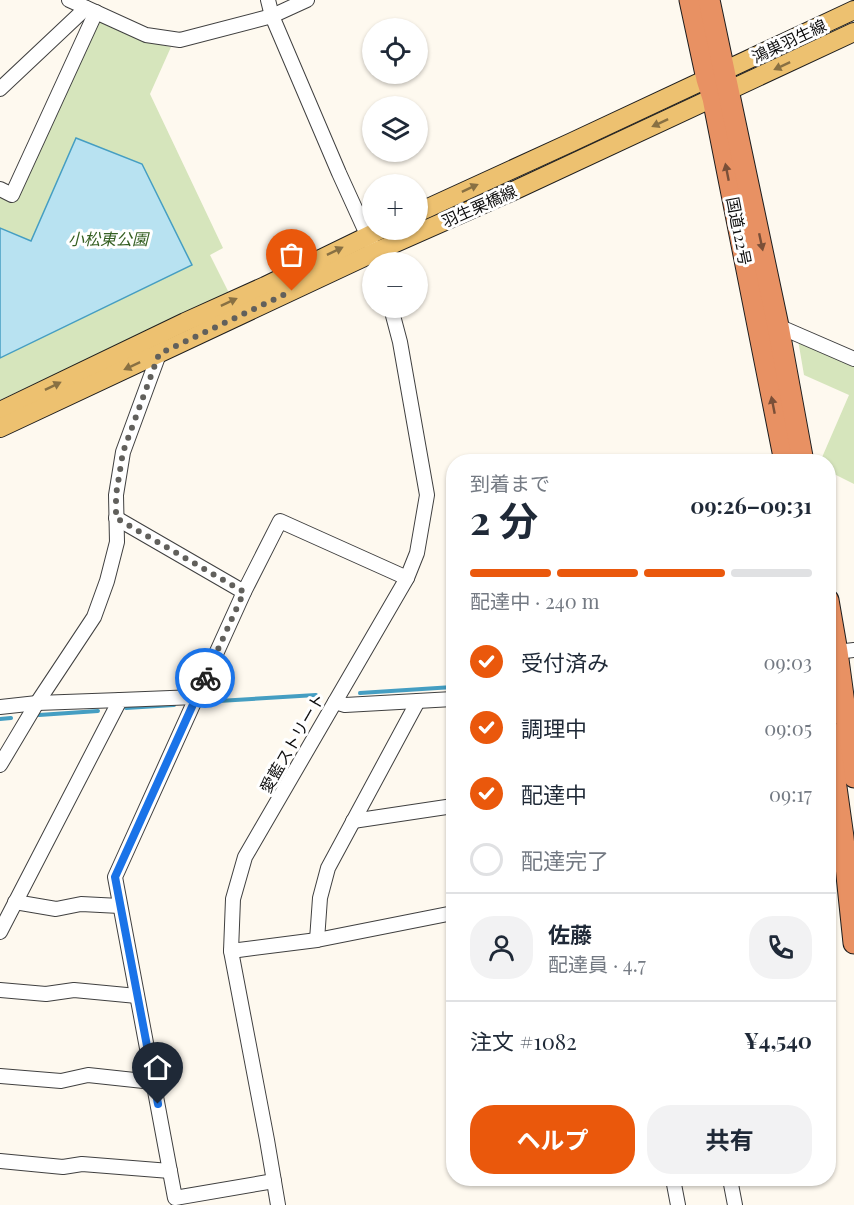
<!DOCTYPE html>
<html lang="ja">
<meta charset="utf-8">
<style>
body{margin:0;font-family:"Playfair Display","Noto Sans JP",serif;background:#f2f2f3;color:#1f2937;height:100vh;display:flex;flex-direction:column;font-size:22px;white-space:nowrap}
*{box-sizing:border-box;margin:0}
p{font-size:20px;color:#747a83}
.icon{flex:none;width:33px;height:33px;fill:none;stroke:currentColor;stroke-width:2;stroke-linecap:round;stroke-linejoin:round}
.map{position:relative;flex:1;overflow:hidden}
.side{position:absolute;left:446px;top:454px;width:390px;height:732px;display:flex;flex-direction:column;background:#fff;border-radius:24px;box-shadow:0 2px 4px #0004}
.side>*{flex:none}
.controls{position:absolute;left:362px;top:18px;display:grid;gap:12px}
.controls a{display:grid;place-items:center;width:66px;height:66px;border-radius:50%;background:#fff;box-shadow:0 2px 4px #0004;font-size:30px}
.pin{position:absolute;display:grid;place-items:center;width:51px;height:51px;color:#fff;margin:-62px -26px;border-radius:50% 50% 50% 0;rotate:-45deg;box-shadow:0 0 6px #0007}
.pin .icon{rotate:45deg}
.courier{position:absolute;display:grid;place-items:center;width:60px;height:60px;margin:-30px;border:4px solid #1a73e8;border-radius:50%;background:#fff;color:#222;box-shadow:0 2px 8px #0007}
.overview em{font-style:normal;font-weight:700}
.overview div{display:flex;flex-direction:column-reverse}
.overview{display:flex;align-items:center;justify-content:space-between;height:102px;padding:0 24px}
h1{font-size:39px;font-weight:700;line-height:45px}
.bar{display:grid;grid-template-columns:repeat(4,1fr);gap:9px 6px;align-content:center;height:72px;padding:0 24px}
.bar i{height:8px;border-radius:4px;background:#e0e1e3}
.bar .active{background:#ea580c}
.bar p{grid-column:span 4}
.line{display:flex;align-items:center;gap:15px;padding:0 24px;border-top:2px solid #e0e1e3}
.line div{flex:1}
.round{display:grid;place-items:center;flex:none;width:63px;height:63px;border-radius:24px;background:#f2f2f3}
ol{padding:0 24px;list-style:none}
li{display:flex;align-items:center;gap:18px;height:66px}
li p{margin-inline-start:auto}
li .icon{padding:6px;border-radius:50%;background:#ea580c;color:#fff;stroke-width:4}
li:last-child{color:#747a83}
li i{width:33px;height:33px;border:3px solid #e0e1e3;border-radius:50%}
.button{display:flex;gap:12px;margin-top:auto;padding:12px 24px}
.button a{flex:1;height:69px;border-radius:24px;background:#ea580c;color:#fff;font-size:24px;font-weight:700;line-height:69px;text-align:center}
.button a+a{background:#f2f2f3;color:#1f2937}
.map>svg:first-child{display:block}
.green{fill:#d6e5bc}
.water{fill:#b8e2f1;stroke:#459ec2;stroke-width:1.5}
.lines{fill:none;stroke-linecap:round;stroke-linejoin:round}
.stream{stroke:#459ec2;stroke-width:4}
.minor-casing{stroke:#404040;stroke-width:16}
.major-casing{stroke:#1e1e1e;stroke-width:20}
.highway-casing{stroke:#1e1e1e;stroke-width:23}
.minor{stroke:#fff;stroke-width:14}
.major{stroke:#edc170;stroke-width:18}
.highway{stroke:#e89163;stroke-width:21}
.oneway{fill:#887043}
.oneway2{fill:#7a4f38}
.done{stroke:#61605c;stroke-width:6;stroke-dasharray:0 10.8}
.route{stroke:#1a73e8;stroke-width:8}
.labels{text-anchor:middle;stroke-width:6;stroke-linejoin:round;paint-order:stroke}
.street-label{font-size:16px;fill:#0d0d0d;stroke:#fff}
.park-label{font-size:16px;font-style:italic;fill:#366023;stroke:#fff}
</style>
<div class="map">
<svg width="854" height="1205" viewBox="0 0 854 1205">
<rect width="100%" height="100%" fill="#fef9ef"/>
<g class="green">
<path d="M95,20L143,41L171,47L150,94L223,248L210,255L229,293L0,400V196L14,202Z"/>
<path d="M797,334L854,360V484L828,471V462H820L849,395L804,375Z"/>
</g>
<path class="water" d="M76,138L142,164L192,265L0,358V228L31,241Z"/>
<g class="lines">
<g class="stream">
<path d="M360,693L453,687"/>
<path d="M202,702L316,695"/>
<path d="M126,708L174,705"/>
<path d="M39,715L98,711"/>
<path d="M0,719L11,718"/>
</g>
<defs>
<g id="minor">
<path d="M69,0L146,35L180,40L272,16L307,0"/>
<path d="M268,0L272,16L339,173L375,252L378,262"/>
<path d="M0,89L86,8"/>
<path d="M0,189L12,195L96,12"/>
<path d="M778,326L854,359"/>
<path d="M116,518L244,592"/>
<path d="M837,652L854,650"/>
<path d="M335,702L345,705L453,699"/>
<path d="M0,707L37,703L120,700"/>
<path d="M0,765L37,703L94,617L107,581L117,542L116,495L123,452L159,354"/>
<path d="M353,821L453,806"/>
<path d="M15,902L56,909L81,904L120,906"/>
<path d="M0,932L120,700L196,697"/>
<path d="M317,940L320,898L328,868L418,701"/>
<path d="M231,951L317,940L453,913"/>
<path d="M0,990L46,994L74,990L137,996"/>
<path d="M0,1076L61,1081L88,1075L153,1082"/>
<path d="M0,1161L63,1167L82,1164L170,1171"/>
<path d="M673,1179L678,1205"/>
<path d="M730,1179L735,1205"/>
<path d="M274,1181L175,1198L115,877L244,592L280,521L407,578"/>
<path d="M278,1205L267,1140L231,951L233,899L245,857L407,578L417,553L427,495L400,342L391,308"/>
</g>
<g id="major">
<path d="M417,213L572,142L854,10"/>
<path d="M0,411L185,322L265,286L380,230"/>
<path d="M0,428L375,252L511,192L854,32"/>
</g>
<g id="highway">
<path d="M690,0L707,79L713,98L785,462"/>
<path d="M709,0L778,326L803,462"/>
<path d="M828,600L837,652L854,777"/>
<path d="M828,730L843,837L854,943"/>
</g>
</defs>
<use href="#minor" class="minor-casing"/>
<use href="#major" class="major-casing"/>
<use href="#highway" class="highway-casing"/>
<use href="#minor" class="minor"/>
<use href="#major" class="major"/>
<use href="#highway" class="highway"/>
</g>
<defs><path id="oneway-solid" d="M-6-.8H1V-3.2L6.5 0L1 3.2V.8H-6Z" transform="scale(1.5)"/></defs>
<g class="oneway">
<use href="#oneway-solid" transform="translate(782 66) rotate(155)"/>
<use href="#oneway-solid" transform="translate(660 123) rotate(155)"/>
<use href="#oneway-solid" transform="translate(470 188) rotate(-25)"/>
<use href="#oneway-solid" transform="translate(335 251) rotate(-26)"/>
<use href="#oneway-solid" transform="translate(229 302) rotate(-25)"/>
<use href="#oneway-solid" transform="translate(132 366) rotate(155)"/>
<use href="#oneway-solid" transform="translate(53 386) rotate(-26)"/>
</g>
<g class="oneway2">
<use href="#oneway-solid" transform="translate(727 172) rotate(-101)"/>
<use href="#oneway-solid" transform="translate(761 242) rotate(78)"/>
<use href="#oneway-solid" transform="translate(773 405) rotate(-101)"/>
</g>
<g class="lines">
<path class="done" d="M205,678L244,592L116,518V495L123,452L159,354L292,291"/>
<path class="route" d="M158,1104L115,877L205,678"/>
</g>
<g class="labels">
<g class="street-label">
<text transform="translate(789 41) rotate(-25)" y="6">鴻巣羽生線</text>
<text transform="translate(479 206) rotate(-24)" y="6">羽生栗橋線</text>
<text transform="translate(739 231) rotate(79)" y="6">国道122号</text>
<text transform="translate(292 743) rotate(-60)" y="6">愛藍ストリート</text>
</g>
<g class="park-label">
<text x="108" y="245">小松東公園</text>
</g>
</g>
</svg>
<div class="controls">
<a><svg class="icon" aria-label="locate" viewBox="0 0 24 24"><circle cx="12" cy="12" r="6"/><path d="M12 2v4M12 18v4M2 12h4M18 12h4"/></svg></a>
<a><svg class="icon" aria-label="layers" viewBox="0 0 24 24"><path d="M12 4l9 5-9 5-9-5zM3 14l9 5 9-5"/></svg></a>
<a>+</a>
<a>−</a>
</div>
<div class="pin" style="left:292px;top:291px;background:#ea580c"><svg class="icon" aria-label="bag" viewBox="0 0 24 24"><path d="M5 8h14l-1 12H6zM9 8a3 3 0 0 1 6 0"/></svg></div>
<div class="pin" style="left:158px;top:1104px;background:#1f2937"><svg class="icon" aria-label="home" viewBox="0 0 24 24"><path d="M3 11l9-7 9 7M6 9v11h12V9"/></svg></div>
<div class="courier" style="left:205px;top:678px"><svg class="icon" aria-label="bike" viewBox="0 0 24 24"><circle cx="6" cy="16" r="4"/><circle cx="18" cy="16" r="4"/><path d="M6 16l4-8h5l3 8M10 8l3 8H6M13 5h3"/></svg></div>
<section class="side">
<div class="overview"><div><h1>2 分</h1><p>到着まで</p></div><em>09:26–09:31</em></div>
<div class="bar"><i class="active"></i><i class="active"></i><i class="active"></i><i></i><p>配達中 · 240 m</p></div>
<ol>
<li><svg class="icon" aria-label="check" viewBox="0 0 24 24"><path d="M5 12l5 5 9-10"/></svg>受付済み<p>09:03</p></li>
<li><svg class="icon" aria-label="check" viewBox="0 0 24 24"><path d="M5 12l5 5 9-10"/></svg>調理中<p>09:05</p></li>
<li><svg class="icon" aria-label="check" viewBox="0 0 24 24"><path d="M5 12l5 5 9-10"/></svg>配達中<p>09:17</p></li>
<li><i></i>配達完了</li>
</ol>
<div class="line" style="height:108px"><a class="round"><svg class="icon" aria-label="person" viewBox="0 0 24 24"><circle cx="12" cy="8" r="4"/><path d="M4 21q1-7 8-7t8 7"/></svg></a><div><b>佐藤</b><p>配達員 · 4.7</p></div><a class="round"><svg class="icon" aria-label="phone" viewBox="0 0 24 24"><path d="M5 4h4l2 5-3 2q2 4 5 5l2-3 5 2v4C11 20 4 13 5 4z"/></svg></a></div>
<div class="line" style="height:78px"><div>注文 #1082</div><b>¥4,540</b></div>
<div class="button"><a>ヘルプ</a><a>共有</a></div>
</section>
</div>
